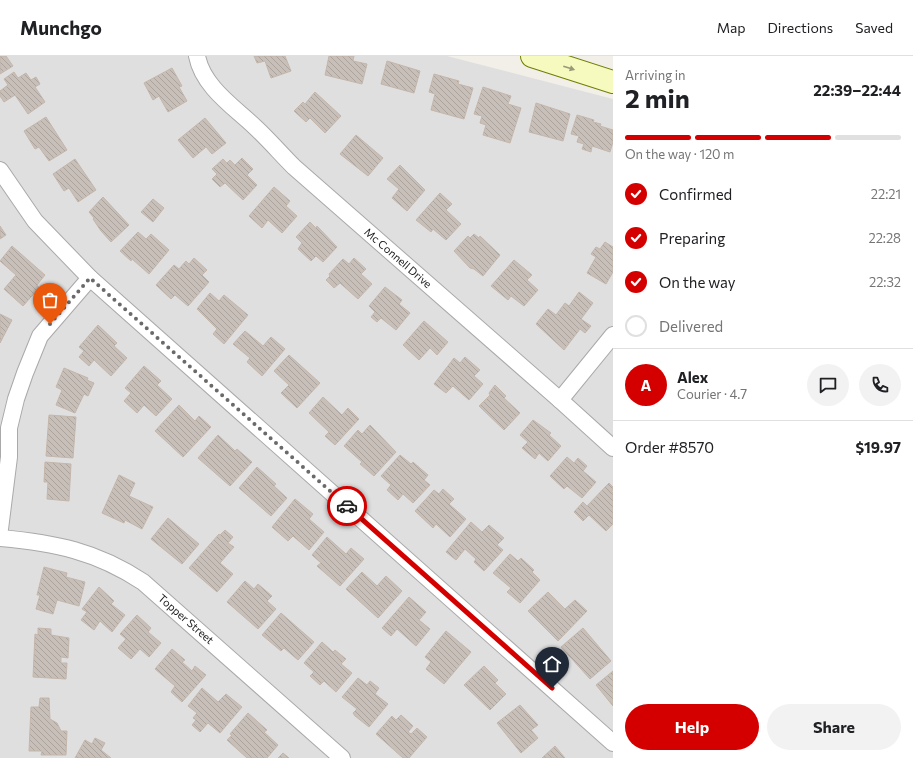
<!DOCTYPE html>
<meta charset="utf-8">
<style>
body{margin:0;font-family:Commissioner,sans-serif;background:#f2f2f2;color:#202124;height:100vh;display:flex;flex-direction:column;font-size:15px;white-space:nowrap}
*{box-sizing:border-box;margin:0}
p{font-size:13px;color:#757577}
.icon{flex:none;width:22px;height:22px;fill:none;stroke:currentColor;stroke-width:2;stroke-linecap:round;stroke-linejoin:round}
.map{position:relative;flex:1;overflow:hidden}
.drawer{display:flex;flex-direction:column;background:#fff;width:300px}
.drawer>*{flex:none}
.pin{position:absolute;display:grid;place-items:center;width:34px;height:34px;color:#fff;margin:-41px -17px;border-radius:50% 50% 50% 0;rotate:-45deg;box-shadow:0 0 4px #0007}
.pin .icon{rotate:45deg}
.courier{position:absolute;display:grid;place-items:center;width:40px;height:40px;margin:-20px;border:3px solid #d40000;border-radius:50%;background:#fff;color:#222;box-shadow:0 1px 5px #0007}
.overview em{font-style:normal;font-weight:700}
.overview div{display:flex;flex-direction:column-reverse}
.overview{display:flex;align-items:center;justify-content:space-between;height:68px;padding:0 12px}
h1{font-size:26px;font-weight:700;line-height:30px}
.bar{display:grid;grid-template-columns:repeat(4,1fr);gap:6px 4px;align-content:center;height:48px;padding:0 12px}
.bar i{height:5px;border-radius:3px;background:#e0e0e0}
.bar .current{background:#d40000}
.bar p{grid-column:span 4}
.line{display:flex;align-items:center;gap:10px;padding:0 12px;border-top:1px solid #e0e0e0}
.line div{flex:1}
.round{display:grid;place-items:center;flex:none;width:42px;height:42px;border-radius:21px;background:#f2f2f2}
ol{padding:0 12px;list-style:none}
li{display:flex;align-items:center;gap:12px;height:44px}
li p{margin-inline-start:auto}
li .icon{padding:4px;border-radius:50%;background:#d40000;color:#fff;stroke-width:4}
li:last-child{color:#757577}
li i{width:22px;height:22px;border:2px solid #e0e0e0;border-radius:50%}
.action{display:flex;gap:8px;margin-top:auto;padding:8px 12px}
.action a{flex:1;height:46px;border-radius:24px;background:#d40000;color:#fff;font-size:16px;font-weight:700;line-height:46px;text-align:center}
.action a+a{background:#f2f2f2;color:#202124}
header{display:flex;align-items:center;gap:24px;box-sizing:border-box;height:56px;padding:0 20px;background:#fff;border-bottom:1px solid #e0e0e0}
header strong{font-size:19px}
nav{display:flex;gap:22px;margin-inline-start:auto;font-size:14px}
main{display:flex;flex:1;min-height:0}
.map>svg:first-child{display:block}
.residential{fill:#e0dfdf}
.building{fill:url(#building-back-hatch);stroke:#c4b6ab}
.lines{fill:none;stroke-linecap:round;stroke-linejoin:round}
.minor-casing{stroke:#a9a9a9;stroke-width:18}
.secondary-casing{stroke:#707d05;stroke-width:24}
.minor{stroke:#fff;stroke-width:16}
.secondary{stroke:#f7fabf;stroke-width:22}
.oneway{fill:#979978}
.done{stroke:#6b6a68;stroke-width:4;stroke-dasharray:0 7.2}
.route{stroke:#d40000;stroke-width:5}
.labels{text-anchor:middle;stroke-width:4;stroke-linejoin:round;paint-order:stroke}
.street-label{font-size:11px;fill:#222;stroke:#fff}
</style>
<header>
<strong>Munchgo</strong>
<nav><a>Map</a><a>Directions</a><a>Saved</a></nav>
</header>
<main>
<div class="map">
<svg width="613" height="702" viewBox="0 0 613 702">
<defs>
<pattern id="building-back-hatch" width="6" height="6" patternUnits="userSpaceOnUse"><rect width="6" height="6" fill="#c7bfb8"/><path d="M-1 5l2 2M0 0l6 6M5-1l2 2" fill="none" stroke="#aba49e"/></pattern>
</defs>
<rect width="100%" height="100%" fill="#f2efe9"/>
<path class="residential" d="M0,0H447L613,43V702H0Z"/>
<g class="building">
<path d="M0,0H6L13,10L0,18Z"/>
<path d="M254,0H285L291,15L271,22L265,5L257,7Z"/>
<path d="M329,0H354L353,5L367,8L362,28L325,19Z"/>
<path d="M387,5L420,15L414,37L381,28Z"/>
<path d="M172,12L182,30L179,31L187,45L168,56L159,40L153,44L144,27Z"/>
<path d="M14,16L18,22L26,17L31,24L36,21L40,28L35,31L45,46L28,58L15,39L4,46L0,40V35L8,29L4,23Z"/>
<path d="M434,18L459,25L458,28L473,32L464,63L431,54L435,38L429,36Z"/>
<path d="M483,31L511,40L508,48L521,52L510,87L483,79L486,69L480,67L482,60L474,58Z"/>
<path d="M315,36L341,60L325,77L310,62L306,66L294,55L303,46L305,48Z"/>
<path d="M536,47L570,58L563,85L529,76Z"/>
<path d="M577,59L594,64L593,66L601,68L600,70L613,74V86L610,96L592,90L591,96L582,93L584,88L577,86L579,80L571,78Z"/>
<path d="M46,61L67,94L49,105L39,91L35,93L24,75Z"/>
<path d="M205,62L226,87L212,98L206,91L193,102L178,84Z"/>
<path d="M356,79L383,102L368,120L340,98Z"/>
<path d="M242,102L253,113L247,119L257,129L243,144L225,127L220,131L212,123L217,118L212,113L223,103L227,107L230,104L235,109Z"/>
<path d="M75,103L96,134L78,146L69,132L64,135L53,118Z"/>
<path d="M400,109L425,134L407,155L392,142L399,133L387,123Z"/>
<path d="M274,131L290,145L286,150L297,160L282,177L268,164L262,172L249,160Z"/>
<path d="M440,137L452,148L446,154L461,168L446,184L433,173L431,176L416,164Z"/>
<path d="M103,141L129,169L111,186L101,175L93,163L94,162L89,156Z"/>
<path d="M153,143L164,152L153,166L141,156Z"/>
<path d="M310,166L316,172L317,170L337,191L323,206L316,200L311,205L298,193L302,187L296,181Z"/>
<path d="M0,170L6,179L0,183Z"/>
<path d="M138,176L146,183L151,178L169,194L149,218L132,203L131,205L120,195Z"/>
<path d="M474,178L479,182L480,180L500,199L483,220L474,213L470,212L454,195L468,180L470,182Z"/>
<path d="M605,186L613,191V216L606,228L587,217L596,201L591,198L596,191L600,193Z"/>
<path d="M12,190L45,219L37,229L39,232L23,250L4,233L16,219L0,205Z"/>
<path d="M194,202L207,214L202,219L209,226L188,250L175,239L171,243L156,229L174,209L179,213L186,205L189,208Z"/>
<path d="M354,202L366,213L361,218L372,228L358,243L340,227L334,232L326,224L330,220L329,218L343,203L349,208Z"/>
<path d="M514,204L532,219L527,224L538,234L524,250L511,240L508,244L491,230Z"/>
<path d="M385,231L402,244L399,248L410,257L396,274L381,262L377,266L371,261L375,256L369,250Z"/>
<path d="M579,236L593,247L581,263L591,270L585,277L580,273L564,294L536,268L548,253L556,259L565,247L569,250Z"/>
<path d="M210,237L219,245L224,239L248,259L224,288L213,278L217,273L197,253Z"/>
<path d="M0,258L12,264L0,287Z"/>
<path d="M424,265L448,286L437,299L430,292L419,304L403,289Z"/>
<path d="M98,269L117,287L114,290L127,302L111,320L94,304L89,310L79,301L84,295L79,291Z"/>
<path d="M245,275L263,290L271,281L285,293L262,320L247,306L250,302L233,288Z"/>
<path d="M289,299L320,327L297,352L281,337L289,329L274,315Z"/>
<path d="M465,301L480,314L474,320L483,328L469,344L453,330L446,337L434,328L454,302L460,307Z"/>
<path d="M144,310L161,325L157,329L172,343L156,360L144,349L137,357L124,345L131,337L125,332Z"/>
<path d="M64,312L88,322L87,324L94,327L88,340L84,338L75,357L56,349L62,334L56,331Z"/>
<path d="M495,329L506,340L504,342L520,357L504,374L479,350L490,339L489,337Z"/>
<path d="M323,341L342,359L348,352L359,363L335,389L325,380L329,376L309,357Z"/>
<path d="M179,349L195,365L199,360L211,371L183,401L155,375Z"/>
<path d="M49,359L76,361L73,402L46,400Z"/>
<path d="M533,364L551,377L549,379L561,390L548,405L539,397L535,403L522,392L528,386L520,379Z"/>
<path d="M370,369L396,396L374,420L360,408L362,406L344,390L358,374L362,378Z"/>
<path d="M218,379L235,395L237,393L252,406L230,430L198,402Z"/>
<path d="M400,399L411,408L413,406L428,419L424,424L430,429L413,447L403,438L398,444L387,434L391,429L381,420Z"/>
<path d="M567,401L574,407L578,402L587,410L583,415L596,426L582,442L567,430L564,433L550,420Z"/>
<path d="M45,406L71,408L69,445L47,443L48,426H44Z"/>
<path d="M257,411L276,428L274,430L287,442L271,460L239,432Z"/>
<path d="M119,419L135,427L129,440L153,451L142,473L125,464L124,467L102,457Z"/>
<path d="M609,427L613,431L612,436L613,437V468L606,475L589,459L583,465L574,456L583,446L587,450Z"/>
<path d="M443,433L454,443L449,448L466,463L450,481L436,468L433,472L415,455L434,434L439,438Z"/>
<path d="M295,443L313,458L309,463L324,476L309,494L293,480L288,485L272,471Z"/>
<path d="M168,462L199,488L182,508L151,483Z"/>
<path d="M471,466L482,476L489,469L504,482L497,489L503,494L484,515L474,506L476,503L465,493L456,504L446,496Z"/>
<path d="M225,474L233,481L228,487L234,491L220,507L233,518L217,536L189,512L219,478L220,479Z"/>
<path d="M327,481L346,498L351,492L364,503L340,530L317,510L321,507L312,499Z"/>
<path d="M510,498L518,505L521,502L534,514L532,516L540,524L520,547L507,536L511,532L493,517Z"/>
<path d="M44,511L67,517L66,521L85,526L79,550L57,544L53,558L36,553L40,539H37Z"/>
<path d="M362,516L377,530L386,520L402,535L378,562L346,533Z"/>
<path d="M245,525L254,533L258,528L272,540L267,545L276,553L258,573L227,546Z"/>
<path d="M99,531L114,545L111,548L125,559L112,576L100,565L94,574L81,564L87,556L82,553Z"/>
<path d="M548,536L565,553L575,544L587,555L558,585L528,555Z"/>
<path d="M409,541L426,556L419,564L430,573L416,590L397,573L391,580L382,572Z"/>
<path d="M281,557L314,586L298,604L284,592L281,595L262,579Z"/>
<path d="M137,559L151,572L148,576L161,587L149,601L140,593L131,603L118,592L126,583L120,578Z"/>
<path d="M38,572L51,573V579L69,582L68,602L61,601V607H67L66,623L33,621L35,578L38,579Z"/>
<path d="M583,572L611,605L590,623L561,591Z"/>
<path d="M446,575L471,596L444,628L426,613L431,606L425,601Z"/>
<path d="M322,586L333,596L335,594L346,603L341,608L352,617L336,636L324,625L320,629L310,620L314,616L304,607Z"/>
<path d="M172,593L185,604L182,606L192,615L195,610L206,619L182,646L171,636L175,630L155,613Z"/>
<path d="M484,610L498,624L495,627L506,638L490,654L464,629Z"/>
<path d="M613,615V650L596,629Z"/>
<path d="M358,622L367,629L370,625L379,632L375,638L388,648L369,671L355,660L353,657L357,653L342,641Z"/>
<path d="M202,632L218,646L226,638L242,651L220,677L208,667L200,676L192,669L196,664L193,662L197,657L188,650Z"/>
<path d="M40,642H49L50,663L57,667L61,675H67L66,699H41L42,695H29L31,651H39Z"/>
<path d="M520,649L538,669L531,674L538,682L521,697L497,667Z"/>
<path d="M248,657L267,674L264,676L278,689L267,702H247L227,684L232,679L230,678Z"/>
<path d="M401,659L413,670L408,676L411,678L417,672L427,681L409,702H403L376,678L392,660L396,664Z"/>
<path d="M95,682L105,687L101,694L111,702H75L85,684L92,688Z"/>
<path d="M555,690L565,702H542Z"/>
<path d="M283,697L289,702H278Z"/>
</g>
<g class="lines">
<defs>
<g id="minor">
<path d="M197,0C203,31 234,51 255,71C269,84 281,98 294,111L560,344L613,392"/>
<path d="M0,114L35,165L90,222L613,687"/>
<path d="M560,344L613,279"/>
<path d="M0,473L9,401V372L16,343L25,317L40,280L90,222"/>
<path d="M0,482C55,487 96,495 143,526L342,702"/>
</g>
<path id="secondary" d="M532,0L613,26"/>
</defs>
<use href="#minor" class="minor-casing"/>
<use href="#secondary" class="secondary-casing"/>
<use href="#minor" class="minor"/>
<use href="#secondary" class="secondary"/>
</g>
<defs><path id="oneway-solid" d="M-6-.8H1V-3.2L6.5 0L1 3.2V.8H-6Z"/></defs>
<use class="oneway" href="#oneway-solid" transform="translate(569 12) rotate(18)"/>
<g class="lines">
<path class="done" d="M50,268L90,222L347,450"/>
<path class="route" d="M347,450L552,632"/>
</g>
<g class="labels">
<g class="street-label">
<text transform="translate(398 202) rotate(41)" y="4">Mc Connell Drive</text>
<text transform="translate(186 563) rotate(41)" y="4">Topper Street</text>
</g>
</g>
</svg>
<div class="pin" style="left:50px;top:268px;background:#ea580c"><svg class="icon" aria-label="bag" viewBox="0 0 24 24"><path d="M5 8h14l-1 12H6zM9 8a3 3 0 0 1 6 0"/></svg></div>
<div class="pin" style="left:552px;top:632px;background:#1f2937"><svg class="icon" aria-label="home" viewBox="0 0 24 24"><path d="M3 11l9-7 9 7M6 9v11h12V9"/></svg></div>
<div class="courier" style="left:347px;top:450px"><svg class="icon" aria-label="car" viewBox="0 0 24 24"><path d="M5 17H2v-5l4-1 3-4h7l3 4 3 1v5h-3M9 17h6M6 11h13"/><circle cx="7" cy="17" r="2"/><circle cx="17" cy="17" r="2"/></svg></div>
</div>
<section class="drawer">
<div class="overview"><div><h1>2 min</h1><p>Arriving in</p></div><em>22:39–22:44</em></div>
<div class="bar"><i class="current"></i><i class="current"></i><i class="current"></i><i></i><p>On the way · 120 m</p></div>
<ol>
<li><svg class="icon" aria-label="check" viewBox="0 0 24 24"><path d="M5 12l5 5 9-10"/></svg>Confirmed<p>22:21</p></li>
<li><svg class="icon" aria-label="check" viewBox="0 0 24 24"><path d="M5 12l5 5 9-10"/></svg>Preparing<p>22:28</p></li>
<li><svg class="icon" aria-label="check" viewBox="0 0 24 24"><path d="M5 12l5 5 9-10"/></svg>On the way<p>22:32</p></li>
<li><i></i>Delivered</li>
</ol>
<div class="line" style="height:72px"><b class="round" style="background:#d40000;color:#fff">A</b><div><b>Alex</b><p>Courier · 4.7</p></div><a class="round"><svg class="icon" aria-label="chat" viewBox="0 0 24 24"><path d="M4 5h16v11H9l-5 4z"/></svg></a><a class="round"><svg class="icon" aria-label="phone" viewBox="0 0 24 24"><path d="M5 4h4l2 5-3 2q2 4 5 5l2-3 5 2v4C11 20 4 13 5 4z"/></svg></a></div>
<div class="line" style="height:52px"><div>Order #8570</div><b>$19.97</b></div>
<div class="action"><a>Help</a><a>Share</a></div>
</section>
</main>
